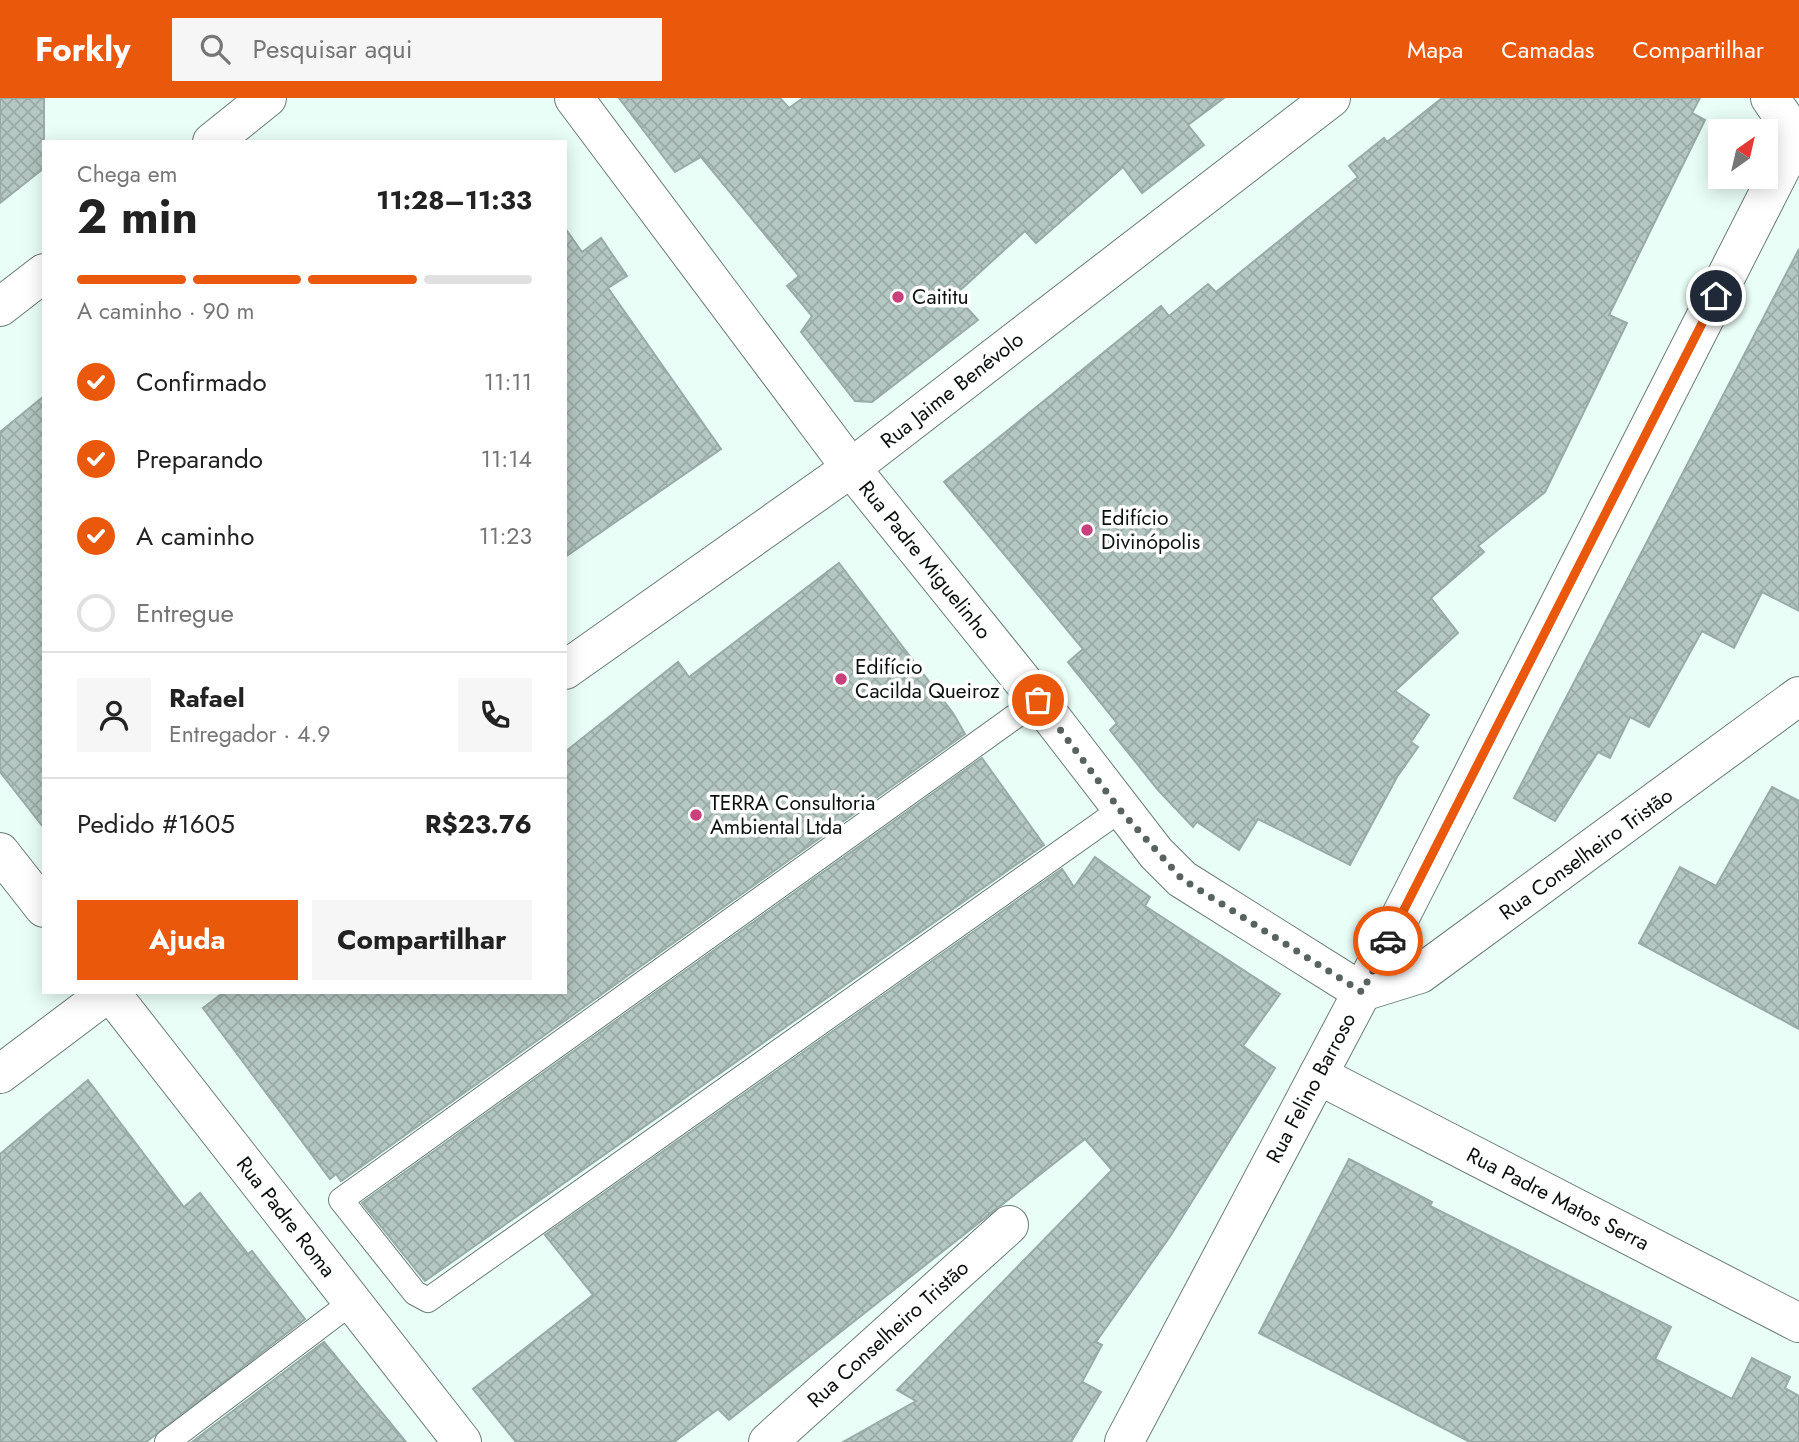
<!DOCTYPE html>
<html lang="pt">
<meta charset="utf-8">
<style>
body{margin:0;font-family:Jost,sans-serif;background:#f6f6f6;color:#222;height:100vh;display:flex;flex-direction:column;font-size:26px;white-space:nowrap}
*{box-sizing:border-box;margin:0}
p{font-size:23px;color:#767676}
.icon{flex:none;width:38px;height:38px;fill:none;stroke:currentColor;stroke-width:2;stroke-linecap:round;stroke-linejoin:round}
.map{position:relative;flex:1;overflow:hidden}
.drawer{position:absolute;left:42px;top:42px;width:525px;height:854px;display:flex;flex-direction:column;background:#fff;border-radius:0px;box-shadow:0 4px 18px #0003}
.drawer>*{flex:none}
.needle{width:46px;rotate:34deg}
.fabs{position:absolute;left:1708px;top:21px;display:grid;gap:14px}
.fabs a{display:grid;place-items:center;width:70px;height:70px;border-radius:0px;background:#fff;box-shadow:0 4px 18px #0003;font-size:35px}
.pin{position:absolute;display:grid;place-items:center;width:60px;height:60px;color:#fff;margin:-30px;border:4px solid #fff;border-radius:50%;box-shadow:0 2px 7px #0007}
.courier{position:absolute;display:grid;place-items:center;width:70px;height:70px;margin:-35px;border:5px solid #ea580c;border-radius:50%;background:#fff;color:#222;box-shadow:0 2px 9px #0007}
.summary em{font-style:normal;font-weight:700}
.summary div{display:flex;flex-direction:column-reverse}
.summary{display:flex;align-items:center;justify-content:space-between;height:119px;padding:0 35px}
h1{font-size:46px;font-weight:700;line-height:52px}
.bar{display:grid;grid-template-columns:repeat(4,1fr);gap:10px 7px;align-content:center;height:84px;padding:0 35px}
.bar i{height:9px;border-radius:5px;background:#e0e0e0}
.bar .current{background:#ea580c}
.bar p{grid-column:span 4}
.line{display:flex;align-items:center;gap:18px;padding:0 35px;border-top:2px solid #e0e0e0}
.line div{flex:1}
.round{display:grid;place-items:center;flex:none;width:74px;height:74px;border-radius:0px;background:#f6f6f6}
ol{padding:0 35px;list-style:none}
li{display:flex;align-items:center;gap:21px;height:77px}
li p{margin-inline-start:auto}
li .icon{padding:7px;border-radius:50%;background:#ea580c;color:#fff;stroke-width:4}
li:last-child{color:#767676}
li i{width:38px;height:38px;border:4px solid #e0e0e0;border-radius:50%}
.action{display:flex;gap:14px;margin-top:auto;padding:14px 35px}
.action a{flex:1;height:80px;border-radius:0px;background:#ea580c;color:#fff;font-size:28px;font-weight:700;line-height:80px;text-align:center}
.action a+a{background:#f6f6f6;color:#222}
header{display:flex;align-items:center;gap:42px;box-sizing:border-box;height:98px;padding:0 35px;background:#ea580c;color:#fff}
header strong{font-size:33px}
nav{display:flex;gap:38px;margin-inline-start:auto;font-size:24px}
.search{width:490px;height:63px;background:#f6f6f6;display:flex;align-items:center;gap:18px;box-sizing:border-box;padding:0 24px;border-radius:0px;color:#767676;font-size:26px}
.map>svg:first-child{display:block}
.building{fill:url(#building-cross-hatch);stroke:#98aba6;stroke-width:2}
.lines{fill:none;stroke-linecap:round;stroke-linejoin:round}
.lane-casing{stroke:#6a7b76;stroke-width:26}
.street-casing{stroke:#6a7b76;stroke-width:40}
.secondary-casing{stroke:#6a7b76;stroke-width:40}
.lane{stroke:#fff;stroke-width:24}
.street{stroke:#fff;stroke-width:38}
.secondary{stroke:#fff;stroke-width:38}
.done{stroke:#586361;stroke-width:7;stroke-dasharray:0 12.6}
.route{stroke:#ea580c;stroke-width:9}
.poi-dot{fill:#c8407c;stroke:#fff;stroke-width:2.5}
.labels{text-anchor:middle;stroke-width:7;stroke-linejoin:round;paint-order:stroke}
.poi-label{font-size:21px;fill:#0a100f;stroke:#fff;text-anchor:start}
.street-label{font-size:21px;fill:#0a100f;stroke:#fff}
</style>
<header>
<strong>Forkly</strong>
<div class="search"><svg class="icon" aria-label="search" viewBox="0 0 24 24"><circle cx="10" cy="10" r="6"/><path d="M15 15l6 6"/></svg>Pesquisar aqui</div>
<nav><a>Mapa</a><a>Camadas</a><a>Compartilhar</a></nav>
</header>
<div class="map">
<svg width="1799" height="1344" viewBox="0 0 1799 1344">
<defs>
<pattern id="building-cross-hatch" width="8" height="8" patternUnits="userSpaceOnUse" patternTransform="scale(1.75)"><rect width="8" height="8" fill="#b5c7c2"/><path d="M0 0l8 8M0 8l8-8" fill="none" stroke="#9aaaa6"/></pattern>
</defs>
<rect width="100%" height="100%" fill="#eafef8"/>
<g class="building">
<path d="M0,0H44V70L0,105Z"/>
<path d="M619,0H780L789,10L803,0H1224L1188,27L1204,47L1142,95L1123,69L1036,145L1025,133L955,197L978,222L872,304L855,303L801,234L812,218L787,188L799,178L701,59L675,74Z"/>
<path d="M1442,0H1700L1692,15L1705,22L1609,217L1627,225L1545,394L1478,448L1484,454L1431,500L1458,535L1395,593L1429,617L1411,644L1418,649L1397,679L1350,767L1258,721L1239,752L1197,724L1193,729L1158,692L1110,632L1117,625L1068,564L1083,551L944,384L1161,208L1169,218L1208,186L1216,194L1358,79L1349,68L1384,40L1387,44Z"/>
<path d="M565,130L582,154L601,140L627,178L608,190L721,351L565,459Z"/>
<path d="M1799,151V513L1762,494L1734,550L1702,533L1649,629L1630,619L1610,660L1598,654L1555,723L1514,700Z"/>
<path d="M44,298V730L0,674V334Z"/>
<path d="M839,465L953,615L965,636L341,1083L336,1076L330,1081L203,910L224,894H565V654L678,564L689,579Z"/>
<path d="M982,660L1044,747L425,1183L362,1105Z"/>
<path d="M1772,689L1799,703V931L1639,845L1680,769L1716,788Z"/>
<path d="M1095,759L1150,799L1145,808L1280,896L1243,948L1275,970L1171,1137L1096,1244L1102,1247L1082,1284L1101,1294L1071,1344H843L916,1303L897,1292L1112,1072L1085,1041L729,1322L718,1311L674,1344H516L473,1291L593,1197L545,1137L1062,771L1074,789Z"/>
<path d="M88,982L184,1109L200,1095L248,1156L252,1153L305,1221L146,1344H0V1056Z"/>
<path d="M1349,1061L1432,1104L1430,1108L1671,1229L1655,1261L1732,1301L1752,1260L1790,1279L1785,1290L1799,1298V1344H1470L1259,1235Z"/>
<path d="M324,1244L406,1344H192Z"/>
</g>
<g class="lines">
<defs>
<g id="lane">
<path d="M1038,602L341,1102L415,1195L428,1202L1120,712"/>
<path d="M167,1344L352,1204"/>
</g>
<g id="street">
<path d="M0,754L44,810"/>
<path d="M110,894L462,1344"/>
<path d="M1362,894L1420,876L1799,598"/>
<path d="M768,1344L1009,1127"/>
<path d="M1124,1344L1362,894L1799,35"/>
</g>
<g id="secondary">
<path d="M574,0L851,370L1038,602L1156,755L1182,781L1362,894"/>
<path d="M1770,0L1799,42"/>
<path d="M212,44L267,0"/>
<path d="M0,209L44,175"/>
<path d="M565,572L851,370L1331,0"/>
<path d="M0,976L109,894"/>
<path d="M1318,977L1799,1225"/>
</g>
</defs>
<use href="#lane" class="lane-casing"/>
<use href="#street" class="street-casing"/>
<use href="#secondary" class="secondary-casing"/>
<use href="#lane" class="lane"/>
<use href="#street" class="street"/>
<use href="#secondary" class="secondary"/>
</g>
<g class="lines">
<path class="done" d="M1038,602L1120,712L1182,781L1362,894L1388,843"/>
<path class="route" d="M1388,843L1716,198"/>
</g>
<g class="poi-dot">
<circle cx="898" cy="199" r="7"/>
<circle cx="1087" cy="432" r="7"/>
<circle cx="841" cy="581" r="7"/>
<circle cx="696" cy="717" r="7"/>
</g>
<g class="labels">
<g class="poi-label">
<text x="912" y="206">Caititu</text>
<text x="1101" y="427">Edifício<tspan x="1101" dy="24">Divinópolis</tspan></text>
<text x="855" y="576">Edifício<tspan x="855" dy="24">Cacilda Queiroz</tspan></text>
<text x="710" y="712">TERRA Consultoria<tspan x="710" dy="24">Ambiental Ltda</tspan></text>
</g>
<g class="street-label">
<text transform="translate(952 292) rotate(-38)" y="7">Rua Jaime Benévolo</text>
<text transform="translate(925 462) rotate(51)" y="7">Rua Padre Miguelinho</text>
<text transform="translate(1586 756) rotate(-36)" y="7">Rua Conselheiro Tristão</text>
<text transform="translate(1311 990) rotate(-62)" y="7">Rua Felino Barroso</text>
<text transform="translate(1558 1101) rotate(27)" y="7">Rua Padre Matos Serra</text>
<text transform="translate(286 1119) rotate(52)" y="7">Rua Padre Roma</text>
<text transform="translate(888 1236) rotate(-42)" y="7">Rua Conselheiro Tristão</text>
</g>
</g>
</svg>
<div class="fabs">
<a><svg class="needle" viewBox="-14 -14 28 28"><path d="M0-13l5 13h-10z" fill="#e53935"/><path d="M0 13l5-13h-10z" fill="#767676"/></svg></a>
</div>
<div class="pin" style="left:1038px;top:602px;background:#ea580c"><svg class="icon" aria-label="bag" viewBox="0 0 24 24"><path d="M5 8h14l-1 12H6zM9 8a3 3 0 0 1 6 0"/></svg></div>
<div class="pin" style="left:1716px;top:198px;background:#1f2937"><svg class="icon" aria-label="home" viewBox="0 0 24 24"><path d="M3 11l9-7 9 7M6 9v11h12V9"/></svg></div>
<div class="courier" style="left:1388px;top:843px"><svg class="icon" aria-label="car" viewBox="0 0 24 24"><path d="M5 17H2v-5l4-1 3-4h7l3 4 3 1v5h-3M9 17h6M6 11h13"/><circle cx="7" cy="17" r="2"/><circle cx="17" cy="17" r="2"/></svg></div>
<section class="drawer">
<div class="summary"><div><h1>2 min</h1><p>Chega em</p></div><em>11:28–11:33</em></div>
<div class="bar"><i class="current"></i><i class="current"></i><i class="current"></i><i></i><p>A caminho · 90 m</p></div>
<ol>
<li><svg class="icon" aria-label="check" viewBox="0 0 24 24"><path d="M5 12l5 5 9-10"/></svg>Confirmado<p>11:11</p></li>
<li><svg class="icon" aria-label="check" viewBox="0 0 24 24"><path d="M5 12l5 5 9-10"/></svg>Preparando<p>11:14</p></li>
<li><svg class="icon" aria-label="check" viewBox="0 0 24 24"><path d="M5 12l5 5 9-10"/></svg>A caminho<p>11:23</p></li>
<li><i></i>Entregue</li>
</ol>
<div class="line" style="height:126px"><a class="round"><svg class="icon" aria-label="person" viewBox="0 0 24 24"><circle cx="12" cy="8" r="4"/><path d="M4 21q1-7 8-7t8 7"/></svg></a><div><b>Rafael</b><p>Entregador · 4.9</p></div><a class="round"><svg class="icon" aria-label="phone" viewBox="0 0 24 24"><path d="M5 4h4l2 5-3 2q2 4 5 5l2-3 5 2v4C11 20 4 13 5 4z"/></svg></a></div>
<div class="line" style="height:91px"><div>Pedido #1605</div><b>R$23.76</b></div>
<div class="action"><a>Ajuda</a><a>Compartilhar</a></div>
</section>
</div>
